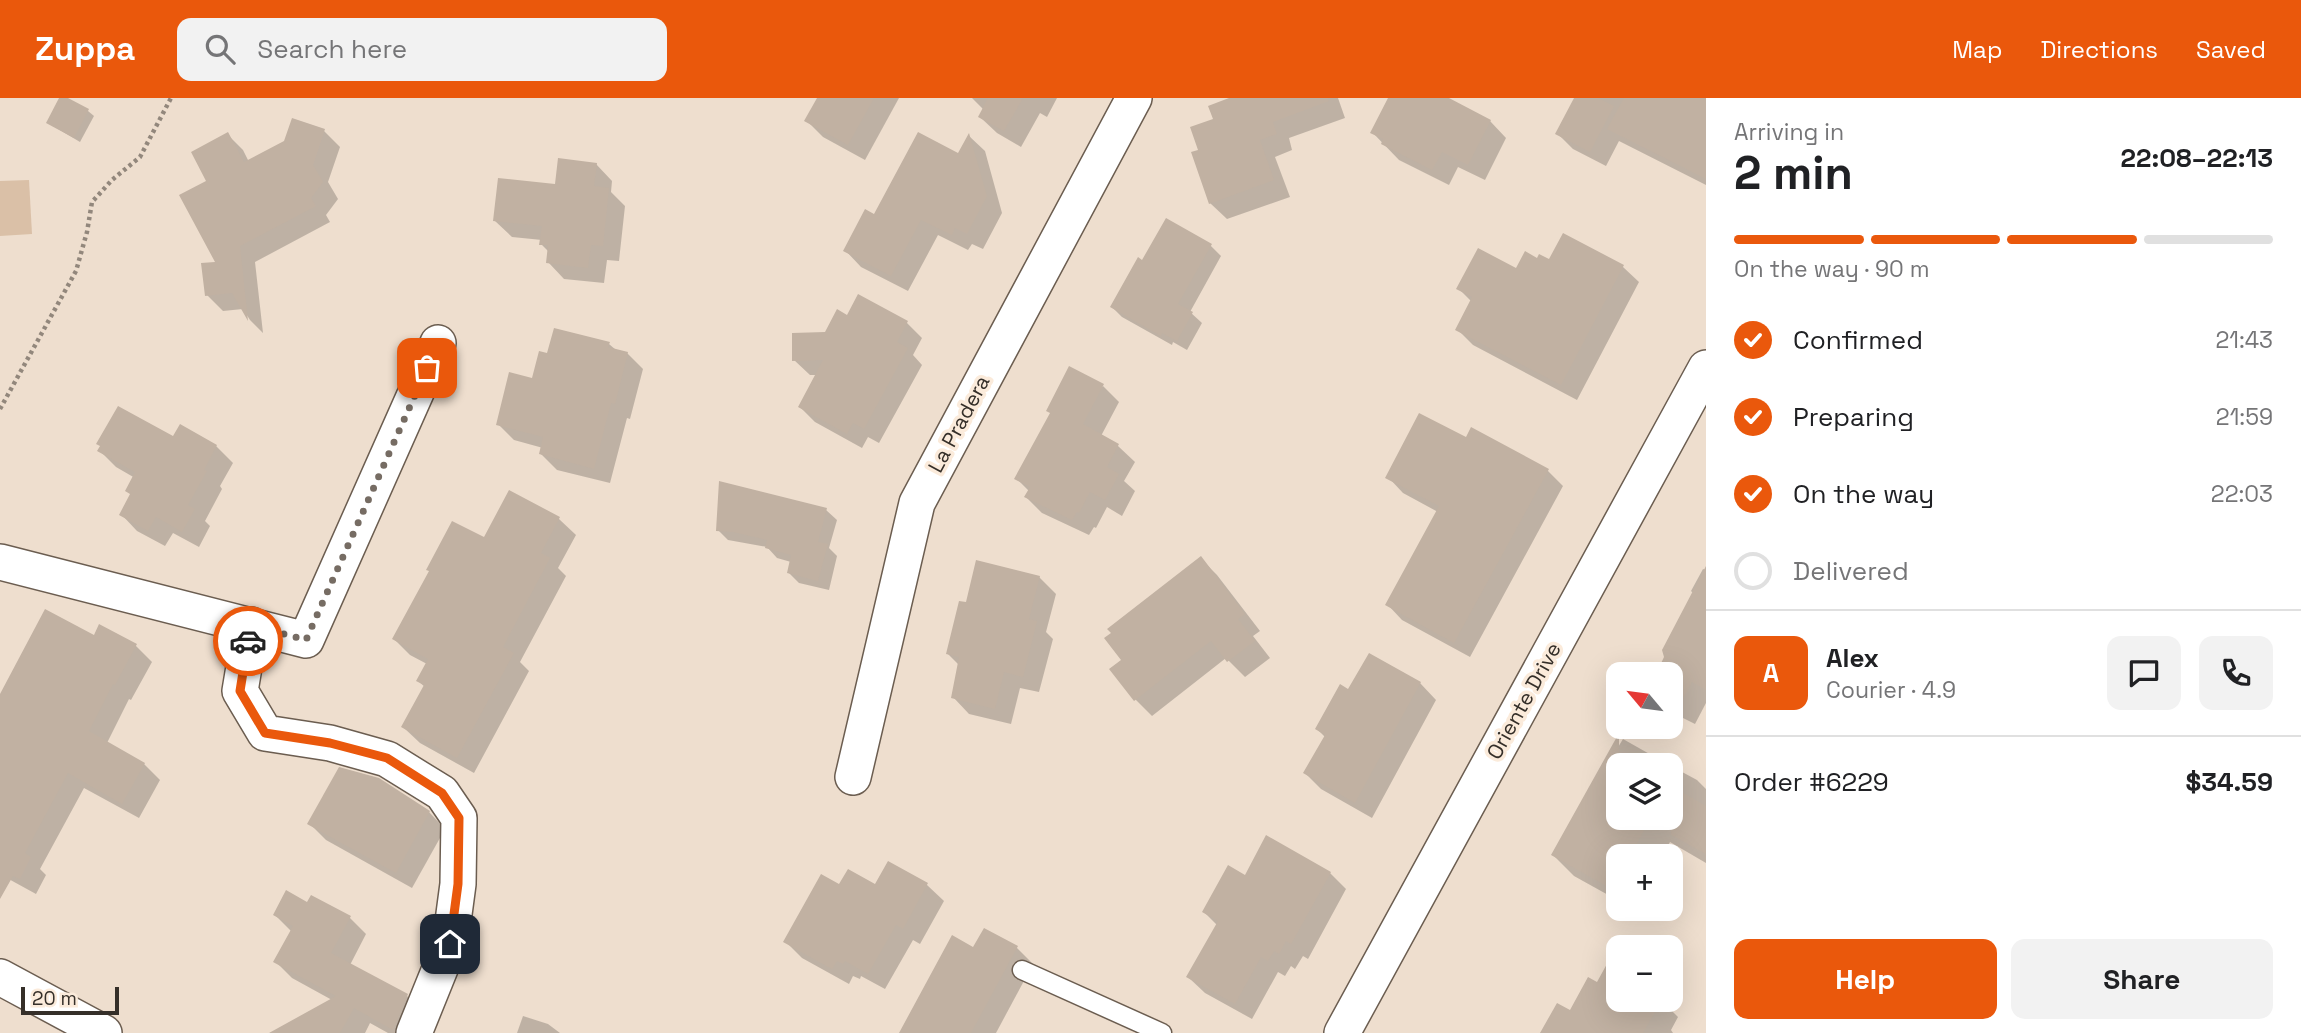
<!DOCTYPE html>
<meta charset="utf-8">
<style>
body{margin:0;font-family:"Space Grotesk",sans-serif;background:#f2f2f2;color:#202124;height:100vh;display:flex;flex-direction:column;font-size:26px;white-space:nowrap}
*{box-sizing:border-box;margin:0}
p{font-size:23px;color:#757577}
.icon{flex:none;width:38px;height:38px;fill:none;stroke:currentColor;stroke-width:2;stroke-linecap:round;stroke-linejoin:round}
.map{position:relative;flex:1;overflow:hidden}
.details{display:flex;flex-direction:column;background:#fff;width:595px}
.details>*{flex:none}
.needle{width:46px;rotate:299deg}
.fabs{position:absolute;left:1606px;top:564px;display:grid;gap:14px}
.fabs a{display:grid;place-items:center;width:77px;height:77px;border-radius:14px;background:#fff;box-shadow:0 7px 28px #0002;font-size:35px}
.scale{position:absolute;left:21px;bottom:18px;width:98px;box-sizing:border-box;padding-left:7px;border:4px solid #352f29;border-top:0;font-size:19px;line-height:24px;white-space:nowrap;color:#352f29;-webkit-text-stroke:5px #fbebdb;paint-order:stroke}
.pin{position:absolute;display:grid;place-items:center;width:60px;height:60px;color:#fff;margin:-30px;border-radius:14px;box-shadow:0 4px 10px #0006}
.courier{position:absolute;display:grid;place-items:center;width:70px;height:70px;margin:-35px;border:5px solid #ea580c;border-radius:50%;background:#fff;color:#222;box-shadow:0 2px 9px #0007}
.head em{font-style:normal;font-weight:700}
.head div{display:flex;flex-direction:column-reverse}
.head{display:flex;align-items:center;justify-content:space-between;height:119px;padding:0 28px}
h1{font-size:46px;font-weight:700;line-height:52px}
.bar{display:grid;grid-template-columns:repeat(4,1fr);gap:10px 7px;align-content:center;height:84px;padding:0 28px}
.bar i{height:9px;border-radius:5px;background:#e0e0e0}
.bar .selected{background:#ea580c}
.bar p{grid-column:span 4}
.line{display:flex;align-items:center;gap:18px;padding:0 28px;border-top:2px solid #e0e0e0}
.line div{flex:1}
.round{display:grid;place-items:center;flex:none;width:74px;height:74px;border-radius:14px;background:#f2f2f2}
ol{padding:0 28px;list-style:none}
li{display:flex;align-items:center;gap:21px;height:77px}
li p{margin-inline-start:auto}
li .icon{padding:7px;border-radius:50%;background:#ea580c;color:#fff;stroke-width:4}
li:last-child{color:#757577}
li i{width:38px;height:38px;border:4px solid #e0e0e0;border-radius:50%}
.cta{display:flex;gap:14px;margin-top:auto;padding:14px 28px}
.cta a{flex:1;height:80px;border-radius:14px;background:#ea580c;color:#fff;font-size:28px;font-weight:700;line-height:80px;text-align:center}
.cta a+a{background:#f2f2f2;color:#202124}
header{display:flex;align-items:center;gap:42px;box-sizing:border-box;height:98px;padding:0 35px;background:#ea580c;color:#fff}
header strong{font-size:33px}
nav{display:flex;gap:38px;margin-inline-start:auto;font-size:24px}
.search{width:490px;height:63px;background:#f2f2f2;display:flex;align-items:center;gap:18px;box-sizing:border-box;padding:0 24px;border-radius:14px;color:#757577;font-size:26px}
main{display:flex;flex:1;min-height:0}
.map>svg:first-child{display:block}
.pitch{fill:#dac0a7}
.shadow{fill:#0003}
.building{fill:#c1b1a2}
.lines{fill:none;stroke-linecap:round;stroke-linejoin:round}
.service-casing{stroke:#6b5d50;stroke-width:21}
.minor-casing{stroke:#6b5d50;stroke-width:38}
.path{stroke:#92877c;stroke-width:4.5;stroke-dasharray:3.5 3.5;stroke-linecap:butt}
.service{stroke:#fff;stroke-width:18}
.minor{stroke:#fff;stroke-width:35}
.done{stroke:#766c63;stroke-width:7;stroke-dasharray:0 12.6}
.route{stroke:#ea580c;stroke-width:9}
.labels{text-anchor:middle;stroke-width:7;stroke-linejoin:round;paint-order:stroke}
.street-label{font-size:21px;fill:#352f29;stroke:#fbebdb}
</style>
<header>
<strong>Zuppa</strong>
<div class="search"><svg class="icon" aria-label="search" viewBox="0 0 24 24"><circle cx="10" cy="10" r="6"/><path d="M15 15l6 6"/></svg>Search here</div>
<nav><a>Map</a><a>Directions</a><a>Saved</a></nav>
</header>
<main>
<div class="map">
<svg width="1706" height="935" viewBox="0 0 1706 935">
<rect width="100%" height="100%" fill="#eedece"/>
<path class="pitch" d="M29,82L32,136L0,138V83Z"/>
<g class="shadow">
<path d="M61,0L88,13L94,18L80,44L48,25Z"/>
<path d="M819,0H899L865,62L823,39L807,23Z"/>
<path d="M972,0H1057L1047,19L1040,15L1021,49L997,35L980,19L984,12Z"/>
<path d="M1234,0H1338L1345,20L1289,40L1292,52L1275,59L1290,99L1227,121L1210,105L1201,53L1215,22Z"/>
<path d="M1390,0H1432L1490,23L1506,40L1485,82L1458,69L1449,87L1399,62L1372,34Z"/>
<path d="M1576,0H1700L1706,3V87L1619,43L1606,68L1573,51L1558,36Z"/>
<path d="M324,33L340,49L328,84L338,101L326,117L330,124L255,164L263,235L250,222L243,211L223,213L207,197L218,165L209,83L227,36L243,52L249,64Z"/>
<path d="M969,38L985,53L1002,115L983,151L972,146L968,152L938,137L908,193L861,169L845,152L874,118L959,57Z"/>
<path d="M596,66L612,83L611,94L625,108L619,163L607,162L604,185L564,181L548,164L549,154L541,146L542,142L512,139L495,123Z"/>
<path d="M1210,147L1221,158L1190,214L1202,225L1187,252L1173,244L1172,247L1122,219L1112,209L1142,164Z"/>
<path d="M1538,162L1623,169L1639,184L1577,302L1473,247L1457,231L1472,204L1459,191L1516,173Z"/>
<path d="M848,219L907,225L922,240L913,257L922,267L879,345L868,339L862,350L815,324L800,309L817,277H810L794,262Z"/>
<path d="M609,246L616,252L627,255L643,271L630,321L627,320L610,385L557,372L541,356L543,350L514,342L498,326L534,282Z"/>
<path d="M1103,288L1119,304L1101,338L1118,348L1135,364L1124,383L1135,393L1122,418L1107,409L1096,430L1094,429L1089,437L1042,415L1026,399L1029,393L1016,380Z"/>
<path d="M174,341L216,348L233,365L220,388L222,391L205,423L210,428L199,449L173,435L165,448L137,433L121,416L132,397L135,380L116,369L100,353Z"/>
<path d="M1467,341L1548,373L1563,388L1470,559L1402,522L1387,506L1438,414L1403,395L1388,379Z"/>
<path d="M510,395L559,421L576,437L558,470L566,478L520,564L529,573L474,675L420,645L403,629L425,589L418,583L427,566L410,557L394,541L485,442Z"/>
<path d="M826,412L837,422L829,450L837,458L829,492L799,485L789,475L791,464L777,460L767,449L728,442L718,432Z"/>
<path d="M1200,460L1217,477L1260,533L1253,538L1270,560L1245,579L1226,560L1152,618L1135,601L1124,562Z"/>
<path d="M1703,471L1706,472V605L1695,626L1671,614L1693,495L1691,493Z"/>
<path d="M1039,479L1056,496L1046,534L1053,541L1039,594L1020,590L1011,626L969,616L953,599L959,567L948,556L967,506Z"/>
<path d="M100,528L136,548L152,564L131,602L129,601L107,645L144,666L160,682L139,720L84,690L40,771L46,777L36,796L5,779L0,789V601L95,540Z"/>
<path d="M1420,585L1436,602L1372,720L1321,691L1305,675L1325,639L1317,631L1349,593Z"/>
<path d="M1623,641L1669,667H1619V719H1671V668L1697,682L1706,691V765L1670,744L1662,758H1619V803L1574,778L1553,757Z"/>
<path d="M429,714L445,731L412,790L326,742L310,726Z"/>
<path d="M889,765L927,787L944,803L920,846L913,842L885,891L861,878L860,881L853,878L849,886L802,860L785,843L840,789H876Z"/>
<path d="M1330,775L1346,791L1308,861L1303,858L1295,871L1291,868L1285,878L1278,874L1252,921L1205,895L1188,879L1217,827L1204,814L1245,779Z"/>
<path d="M308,806L350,820L366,836L350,867L407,898L423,914L415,935H388L370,925L365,935H281L332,902L292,880L275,863L292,834L275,817Z"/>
<path d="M1017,850L1033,866L996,935H901L974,851Z"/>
<path d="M1619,901H1660L1678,919L1671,932L1673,935H1542L1571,914Z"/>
<path d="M523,918L548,926L560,935H517Z"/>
</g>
<g class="building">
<path d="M59,0H68L89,11L74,40L46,25Z"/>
<path d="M817,0H874L848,47L804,23Z"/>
<path d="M988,0H1023L1004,33L978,19Z"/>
<path d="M1229,0H1328L1329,3L1273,24L1277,36L1260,42L1274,82L1209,106L1191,54L1198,52L1190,29L1213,21L1208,8Z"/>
<path d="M1388,0H1449L1491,22L1468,67L1442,54L1432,72L1381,46L1383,41L1370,35Z"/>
<path d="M1574,0H1598L1614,8L1590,54L1555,36Z"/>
<path d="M1624,0H1706V81L1607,31Z"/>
<path d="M292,20L325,31L313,67L323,84L311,100L316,108L240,148L248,223L232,195L205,198L201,165L215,164L179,97L206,83L191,54L228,34L244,64L284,43Z"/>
<path d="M918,34L958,55L969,35L987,98L967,136L955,130L952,137L921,122L891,178L843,153L865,111L874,116Z"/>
<path d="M558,60L597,65L594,88L609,90L603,148L591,147L588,170L546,165L548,147H539L542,128L493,123L498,80L555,86Z"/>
<path d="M1166,120L1212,146L1178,206L1193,214L1177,243L1162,235L1161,238L1110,209L1138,159L1142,162Z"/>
<path d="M1563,135L1624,167L1561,287L1455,232L1472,199L1456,191L1478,150L1516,170L1525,153L1537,160L1539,156L1549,161Z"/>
<path d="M858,196L908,223L897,244L908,250L864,331L853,325L847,336L798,309L823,262L792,263V235L825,234L837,211L847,217Z"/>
<path d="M554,230L610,244L608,249L628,254L615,306L611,305L594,371L539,356L543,339L496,327L509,274L532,280L539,253L547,255Z"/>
<path d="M1069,268L1104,286L1083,326L1119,346L1107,369L1119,376L1105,402L1090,394L1079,415L1077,414L1072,422L1024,399L1030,389L1014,381L1050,315L1046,313Z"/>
<path d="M118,308L173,338L180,326L217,347L204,372L207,373L188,407L195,411L182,434L156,419L148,433L119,417L130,396L125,393L135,374L97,353L100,348L96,346Z"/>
<path d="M1419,315L1466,339L1471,329L1549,371L1454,545L1385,507L1439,408L1385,380Z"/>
<path d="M719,383L827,410L818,444L828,446L818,483L787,475L791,457L765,450L767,442L733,434L716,433Z"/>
<path d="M509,392L560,419L541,455L550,460L503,549L514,555L457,660L401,629L424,587L416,583L428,561L392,541L429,473L426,472L452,423L484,439Z"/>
<path d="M1201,458L1245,516L1238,521L1255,543L1227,564L1211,543L1134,603L1109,571L1121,562L1104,540L1111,535L1107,531Z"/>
<path d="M976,462L1040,478L1029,521L1037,523L1023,579L1004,574L995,611L951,600L959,559L946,556L959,503L966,504Z"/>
<path d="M1706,468V592L1692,584L1671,623V576H1656L1664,559L1662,552Z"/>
<path d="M45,511L94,537L99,526L137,546L115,587L113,586L89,633L145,665L122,706L68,675L25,755L31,759L20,781L13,778L0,801V596Z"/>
<path d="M1369,555L1421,584L1355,705L1303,675L1325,637L1315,631L1340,586L1348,591Z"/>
<path d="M1619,635V719H1651L1630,758H1619V795L1551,757Z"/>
<path d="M339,669L379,680L430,713L396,775L307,726Z"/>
<path d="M1671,688L1706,708V756L1671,737Z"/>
<path d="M1266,737L1331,774L1291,846L1286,843L1279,856L1274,853L1268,863L1261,859L1235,906L1186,879L1218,823L1202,814L1228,767L1245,777Z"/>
<path d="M888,763L928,785L903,831L896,827L868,876L845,863L843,866L837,863L832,871L783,844L821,776L839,786L848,771L875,786Z"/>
<path d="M286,792L307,804L311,797L351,818L331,855L408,896L393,932L354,910L340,935H269L336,898L273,864L293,828L273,817Z"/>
<path d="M984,830L1018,848L971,935H899L952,837L973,849Z"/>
<path d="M1619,844V901H1658L1652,912L1655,914L1643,935H1540L1557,905L1570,912L1588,879L1597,884Z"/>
</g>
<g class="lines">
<defs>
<path id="service" d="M1022,872L1162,935"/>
<g id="minor">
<path d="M0,464L306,542L438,245"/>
<path d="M251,527L240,593L265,635L330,645L387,661L442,695L459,720L458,786L450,846L414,935"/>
<path d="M853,679L917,405L1134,0"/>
<path d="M0,879L104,935"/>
<path d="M1342,935L1706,270"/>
</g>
</defs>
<use href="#service" class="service-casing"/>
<use href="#minor" class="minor-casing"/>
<path class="path" d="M0,311L76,173L87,134L92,104L112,82L140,59L171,0"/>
<use href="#service" class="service"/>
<use href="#minor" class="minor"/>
</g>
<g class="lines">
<path class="done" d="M248,543L251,527L306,542L427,270"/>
<path class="route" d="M248,543L240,593L265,635L330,645L387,660L442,695L459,720L458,786L450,846"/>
</g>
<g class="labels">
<g class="street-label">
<text transform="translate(959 326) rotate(-62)" y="7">La Pradera</text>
<text transform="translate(1524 603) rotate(-61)" y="7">Oriente Drive</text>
</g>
</g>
</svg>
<div class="fabs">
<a><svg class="needle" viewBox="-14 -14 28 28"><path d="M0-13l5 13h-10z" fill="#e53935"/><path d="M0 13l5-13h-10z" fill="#757577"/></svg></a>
<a><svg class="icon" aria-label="layers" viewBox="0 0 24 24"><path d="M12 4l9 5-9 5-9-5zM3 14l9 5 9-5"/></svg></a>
<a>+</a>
<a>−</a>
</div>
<div class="scale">20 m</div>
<div class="pin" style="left:427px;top:270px;background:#ea580c"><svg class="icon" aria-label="bag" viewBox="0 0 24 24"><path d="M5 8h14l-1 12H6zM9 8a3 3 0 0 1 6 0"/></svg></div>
<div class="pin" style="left:450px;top:846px;background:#1f2937"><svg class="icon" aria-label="home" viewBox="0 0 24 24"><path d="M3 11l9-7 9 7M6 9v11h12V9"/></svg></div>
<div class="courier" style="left:248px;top:543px"><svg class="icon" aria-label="car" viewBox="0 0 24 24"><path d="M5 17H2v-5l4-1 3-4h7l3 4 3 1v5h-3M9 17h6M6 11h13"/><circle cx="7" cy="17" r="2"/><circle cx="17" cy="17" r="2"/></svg></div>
</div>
<section class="details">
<div class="head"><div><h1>2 min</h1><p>Arriving in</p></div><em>22:08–22:13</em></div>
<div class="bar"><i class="selected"></i><i class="selected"></i><i class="selected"></i><i></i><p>On the way · 90 m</p></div>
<ol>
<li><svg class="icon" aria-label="check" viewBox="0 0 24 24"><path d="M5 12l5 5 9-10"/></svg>Confirmed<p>21:43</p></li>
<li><svg class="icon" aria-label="check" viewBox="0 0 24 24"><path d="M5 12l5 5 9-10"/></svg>Preparing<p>21:59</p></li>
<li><svg class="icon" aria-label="check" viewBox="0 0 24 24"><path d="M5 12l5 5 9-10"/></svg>On the way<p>22:03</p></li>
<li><i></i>Delivered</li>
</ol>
<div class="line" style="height:126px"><b class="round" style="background:#ea580c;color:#fff">A</b><div><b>Alex</b><p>Courier · 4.9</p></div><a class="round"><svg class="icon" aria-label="chat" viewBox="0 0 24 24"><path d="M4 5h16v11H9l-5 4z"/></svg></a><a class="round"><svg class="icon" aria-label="phone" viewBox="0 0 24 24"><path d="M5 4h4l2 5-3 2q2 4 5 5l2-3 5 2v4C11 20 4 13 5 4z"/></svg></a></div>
<div class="line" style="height:91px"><div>Order #6229</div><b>$34.59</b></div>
<div class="cta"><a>Help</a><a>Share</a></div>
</section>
</main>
